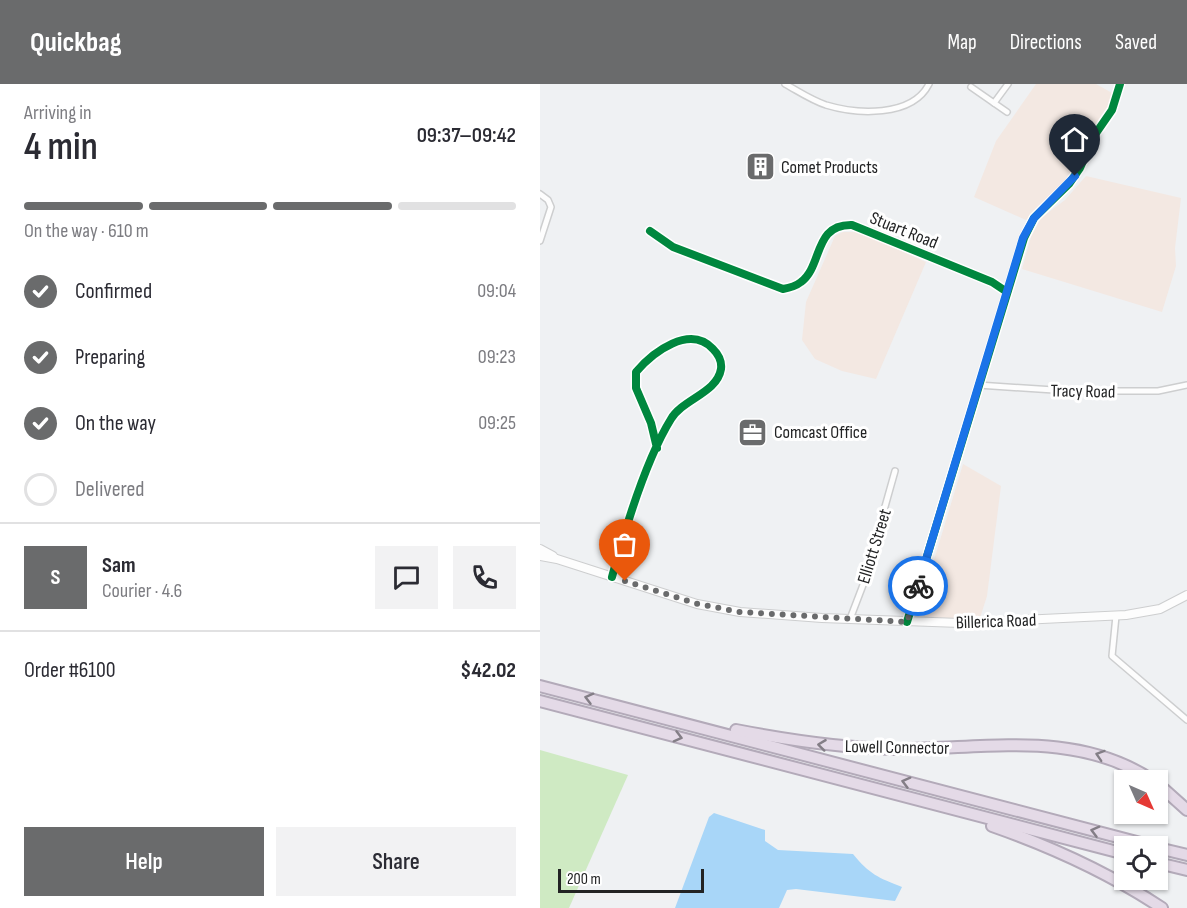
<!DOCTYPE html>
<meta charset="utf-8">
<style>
body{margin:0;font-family:"Sofia Sans Condensed",sans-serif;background:#f2f2f3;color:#2b2b33;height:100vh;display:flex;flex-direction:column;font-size:22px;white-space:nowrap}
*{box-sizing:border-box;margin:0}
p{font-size:20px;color:#7c7c81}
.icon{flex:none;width:33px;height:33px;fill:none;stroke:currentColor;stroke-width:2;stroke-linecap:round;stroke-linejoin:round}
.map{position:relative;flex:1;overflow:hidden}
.panel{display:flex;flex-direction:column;background:#fff;width:540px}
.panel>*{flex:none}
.needle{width:39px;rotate:135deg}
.controls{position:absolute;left:574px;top:686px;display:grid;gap:12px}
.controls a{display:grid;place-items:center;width:54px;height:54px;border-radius:0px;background:#fff;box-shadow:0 2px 4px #0004;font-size:30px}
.scale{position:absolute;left:18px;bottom:15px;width:146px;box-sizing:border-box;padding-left:6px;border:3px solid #222324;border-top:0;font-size:16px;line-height:21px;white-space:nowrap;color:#222324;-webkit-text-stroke:4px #fff;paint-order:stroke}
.pin{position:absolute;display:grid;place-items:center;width:51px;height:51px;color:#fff;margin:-62px -26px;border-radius:50% 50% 50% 0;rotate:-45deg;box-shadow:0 0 6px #0007}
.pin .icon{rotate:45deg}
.courier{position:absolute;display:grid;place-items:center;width:60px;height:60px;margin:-30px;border:4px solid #1a73e8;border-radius:50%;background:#fff;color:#222;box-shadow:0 2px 8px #0007}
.overview em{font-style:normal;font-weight:600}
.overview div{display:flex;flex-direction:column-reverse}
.overview{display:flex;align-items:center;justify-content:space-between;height:102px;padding:0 24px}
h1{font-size:39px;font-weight:600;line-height:45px}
.bar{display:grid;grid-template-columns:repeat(4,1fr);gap:9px 6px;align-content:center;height:72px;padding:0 24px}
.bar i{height:8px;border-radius:4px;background:#e1e1e2}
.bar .active{background:#6a6b6c}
.bar p{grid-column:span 4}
.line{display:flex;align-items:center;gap:15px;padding:0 24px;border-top:2px solid #e1e1e2}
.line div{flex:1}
.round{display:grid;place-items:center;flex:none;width:63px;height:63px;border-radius:0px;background:#f2f2f3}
ol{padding:0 24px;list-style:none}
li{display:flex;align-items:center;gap:18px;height:66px}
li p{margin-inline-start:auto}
li .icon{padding:6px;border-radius:50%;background:#6a6b6c;color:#fff;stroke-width:4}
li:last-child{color:#7c7c81}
li i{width:33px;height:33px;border:3px solid #e1e1e2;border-radius:50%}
.cta{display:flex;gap:12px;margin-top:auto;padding:12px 24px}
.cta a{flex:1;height:69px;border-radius:0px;background:#6a6b6c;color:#fff;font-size:24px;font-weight:600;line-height:69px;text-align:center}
.cta a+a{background:#f2f2f3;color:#2b2b33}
header{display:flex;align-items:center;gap:36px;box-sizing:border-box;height:84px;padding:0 30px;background:#6a6b6c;color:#fff}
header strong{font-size:28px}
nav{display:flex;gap:33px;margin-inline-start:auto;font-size:21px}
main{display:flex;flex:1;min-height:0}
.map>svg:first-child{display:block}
.industrial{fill:#f3e8e2}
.green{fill:#cfeac3}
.water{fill:#a8d6f8}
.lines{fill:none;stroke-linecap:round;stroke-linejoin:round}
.minor-casing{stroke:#cdcecf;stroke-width:8}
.secondary-casing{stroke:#cdcecf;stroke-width:10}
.motorway-casing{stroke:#b3aab9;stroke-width:14}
.minor{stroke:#fdfdfd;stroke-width:5}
.secondary{stroke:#fdfdfd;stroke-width:8}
.motorway{stroke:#e4dae7;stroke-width:10}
.cycleway-casing{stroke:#fff;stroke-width:11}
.cycleway{stroke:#00873e;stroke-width:8}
.oneway{stroke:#837e86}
.done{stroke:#6a6b6c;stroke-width:6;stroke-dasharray:0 10.8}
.route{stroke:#1a73e8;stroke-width:8}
.labels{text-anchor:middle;stroke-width:6;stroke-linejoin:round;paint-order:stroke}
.poi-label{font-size:18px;fill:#222324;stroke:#fff;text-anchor:start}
.street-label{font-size:18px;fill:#222324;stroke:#fff}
</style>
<header>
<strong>Quickbag</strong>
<nav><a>Map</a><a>Directions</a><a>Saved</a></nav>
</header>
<main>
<section class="panel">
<div class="overview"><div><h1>4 min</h1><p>Arriving in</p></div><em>09:37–09:42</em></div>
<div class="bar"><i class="active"></i><i class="active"></i><i class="active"></i><i></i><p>On the way · 610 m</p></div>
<ol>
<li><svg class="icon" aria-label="check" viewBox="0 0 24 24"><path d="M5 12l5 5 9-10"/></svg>Confirmed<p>09:04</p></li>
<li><svg class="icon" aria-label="check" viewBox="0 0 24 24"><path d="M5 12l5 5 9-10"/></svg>Preparing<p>09:23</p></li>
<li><svg class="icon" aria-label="check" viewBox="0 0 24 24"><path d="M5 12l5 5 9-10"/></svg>On the way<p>09:25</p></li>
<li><i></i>Delivered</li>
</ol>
<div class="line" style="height:108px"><b class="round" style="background:#6a6b6c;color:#fff">S</b><div><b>Sam</b><p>Courier · 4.6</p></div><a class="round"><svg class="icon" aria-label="chat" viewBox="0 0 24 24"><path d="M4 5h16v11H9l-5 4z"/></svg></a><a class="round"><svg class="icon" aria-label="phone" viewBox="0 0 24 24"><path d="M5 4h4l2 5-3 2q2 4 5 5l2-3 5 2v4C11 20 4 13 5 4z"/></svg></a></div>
<div class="line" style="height:78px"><div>Order #6100</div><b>$42.02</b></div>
<div class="cta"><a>Help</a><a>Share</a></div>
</section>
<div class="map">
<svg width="647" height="824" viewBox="0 0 647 824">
<rect width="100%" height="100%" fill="#eff1f3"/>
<g class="industrial">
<path d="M496,0H556L574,10L568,27L553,46L540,80L531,93L486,136L434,113L456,57Z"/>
<path d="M546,92L641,114L635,164L636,182L622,228L482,185L491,153L501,134L525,116Z"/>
<path d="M303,148H319L386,178L336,295L302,287L275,275L262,256L266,218L295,152Z"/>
<path d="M423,380L461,402L447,512L440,534H385L381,529V519Z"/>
</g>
<path class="green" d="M0,666L88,691L29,824H0Z"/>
<path class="water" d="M174,729L225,746V757L238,766L313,770C329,790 339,794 362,803L355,817L256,805L247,806L239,824H135L169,733Z"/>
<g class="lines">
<defs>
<g id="minor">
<path d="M245,0C258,7 271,16 286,21C316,30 372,34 389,0"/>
<path d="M431,3L454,19L468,0"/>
<path d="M454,19L467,28"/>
<path d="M0,110L8,116L11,123L0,157"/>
<path d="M110,147L133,163L243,205C249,204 256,202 261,198C283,182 273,140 312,141L452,198L467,208"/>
<path d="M438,301L529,307H618L647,301"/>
<path d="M72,493C85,445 105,377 131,335C143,315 177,309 181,285C182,277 179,271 173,265C150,240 113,268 96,288V304L111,339L117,364"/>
<path d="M576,532L572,572L647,636"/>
<path d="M310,535L323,501L355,387"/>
<path d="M367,538L484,154L494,134L529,100L540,84L554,52L572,26L580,0"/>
</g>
<g id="secondary">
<path d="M0,465L13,472"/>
<path d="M0,472L17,475L157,520L200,528L282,534L420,539L586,531L620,525L647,511"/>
</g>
<g id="motorway">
<path d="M0,602L612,762"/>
<path d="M0,617L585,770"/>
<path d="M196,646C248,656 300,664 354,665C443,666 533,644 612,696"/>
<path d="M618,700L647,726"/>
<path d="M452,742C512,763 569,789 622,824"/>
<path d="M618,764L647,771"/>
<path d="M618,779L647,786"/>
</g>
</defs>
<use href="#minor" class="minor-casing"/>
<use href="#secondary" class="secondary-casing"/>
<use href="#motorway" class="motorway-casing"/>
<use href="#minor" class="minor"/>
<use href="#secondary" class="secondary"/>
<use href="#motorway" class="motorway"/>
<defs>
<g id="cycleway">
<path d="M110,147L133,163L243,205C249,204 256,202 261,198C283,182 273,140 312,141L452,198L467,208"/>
<path d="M72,493C85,445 105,377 131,335C143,315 177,309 181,285C182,277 179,271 173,265C150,240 113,268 96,288V304L111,339L117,364"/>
<path d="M367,538L484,154L494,134L529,100L540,84L554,52L572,26L580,0"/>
</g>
</defs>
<use href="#cycleway" class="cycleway-casing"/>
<use href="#cycleway" class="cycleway"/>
</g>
<defs><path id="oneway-chevron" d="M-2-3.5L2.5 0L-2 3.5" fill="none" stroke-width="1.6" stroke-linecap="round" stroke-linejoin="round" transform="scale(1.5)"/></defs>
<g class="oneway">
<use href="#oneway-chevron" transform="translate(49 614) rotate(-165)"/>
<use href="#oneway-chevron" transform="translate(138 653) rotate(15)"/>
<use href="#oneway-chevron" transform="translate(282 661) rotate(-173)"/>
<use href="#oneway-chevron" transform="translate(560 671) rotate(-162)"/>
<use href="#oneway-chevron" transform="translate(366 698) rotate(-165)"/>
<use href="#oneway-chevron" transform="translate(555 747) rotate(-165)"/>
</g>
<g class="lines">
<path class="done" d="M85,497L158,520L200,528L367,538L378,502"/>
<path class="route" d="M378,502L483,154L494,134L535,92"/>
</g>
<defs>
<symbol id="building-square" viewBox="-11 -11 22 22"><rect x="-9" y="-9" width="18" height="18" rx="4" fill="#6a6b6c" stroke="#fff"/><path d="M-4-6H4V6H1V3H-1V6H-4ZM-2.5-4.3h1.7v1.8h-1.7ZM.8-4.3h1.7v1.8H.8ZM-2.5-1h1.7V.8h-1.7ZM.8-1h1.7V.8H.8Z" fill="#fff"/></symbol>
<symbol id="office-square" viewBox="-11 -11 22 22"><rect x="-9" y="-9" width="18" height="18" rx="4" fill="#6a6b6c" stroke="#fff"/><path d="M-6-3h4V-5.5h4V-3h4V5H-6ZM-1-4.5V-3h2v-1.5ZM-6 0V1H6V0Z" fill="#fff"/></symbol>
</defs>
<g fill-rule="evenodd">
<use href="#building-square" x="204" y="66" width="33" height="33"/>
<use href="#office-square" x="196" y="332" width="33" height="33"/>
</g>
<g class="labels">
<g class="poi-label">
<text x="241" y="89">Comet Products</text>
<text x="234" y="354">Comcast Office</text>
</g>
<g class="street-label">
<text transform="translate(364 146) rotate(22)" y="6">Stuart Road</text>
<text transform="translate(543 307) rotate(1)" y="6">Tracy Road</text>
<text transform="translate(334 462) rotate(-73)" y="6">Elliott Street</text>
<text transform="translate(456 537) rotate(-2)" y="6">Billerica Road</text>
<text transform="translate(357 663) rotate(1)" y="6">Lowell Connector</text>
</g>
</g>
</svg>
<div class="controls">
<a><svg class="needle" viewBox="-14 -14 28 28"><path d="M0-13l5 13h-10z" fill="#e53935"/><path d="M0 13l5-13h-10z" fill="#7c7c81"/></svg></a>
<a><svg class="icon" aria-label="locate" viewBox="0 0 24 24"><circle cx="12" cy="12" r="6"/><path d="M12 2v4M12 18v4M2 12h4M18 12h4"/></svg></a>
</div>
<div class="scale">200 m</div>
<div class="pin" style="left:85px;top:497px;background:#ea580c"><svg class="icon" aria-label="bag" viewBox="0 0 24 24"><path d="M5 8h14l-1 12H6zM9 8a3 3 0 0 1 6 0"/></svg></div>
<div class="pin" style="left:535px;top:92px;background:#1f2937"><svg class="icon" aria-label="home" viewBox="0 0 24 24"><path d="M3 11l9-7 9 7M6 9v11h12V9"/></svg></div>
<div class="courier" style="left:378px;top:502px"><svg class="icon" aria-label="bike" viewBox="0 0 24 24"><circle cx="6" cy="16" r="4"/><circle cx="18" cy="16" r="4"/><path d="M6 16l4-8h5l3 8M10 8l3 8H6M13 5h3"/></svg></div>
</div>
</main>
